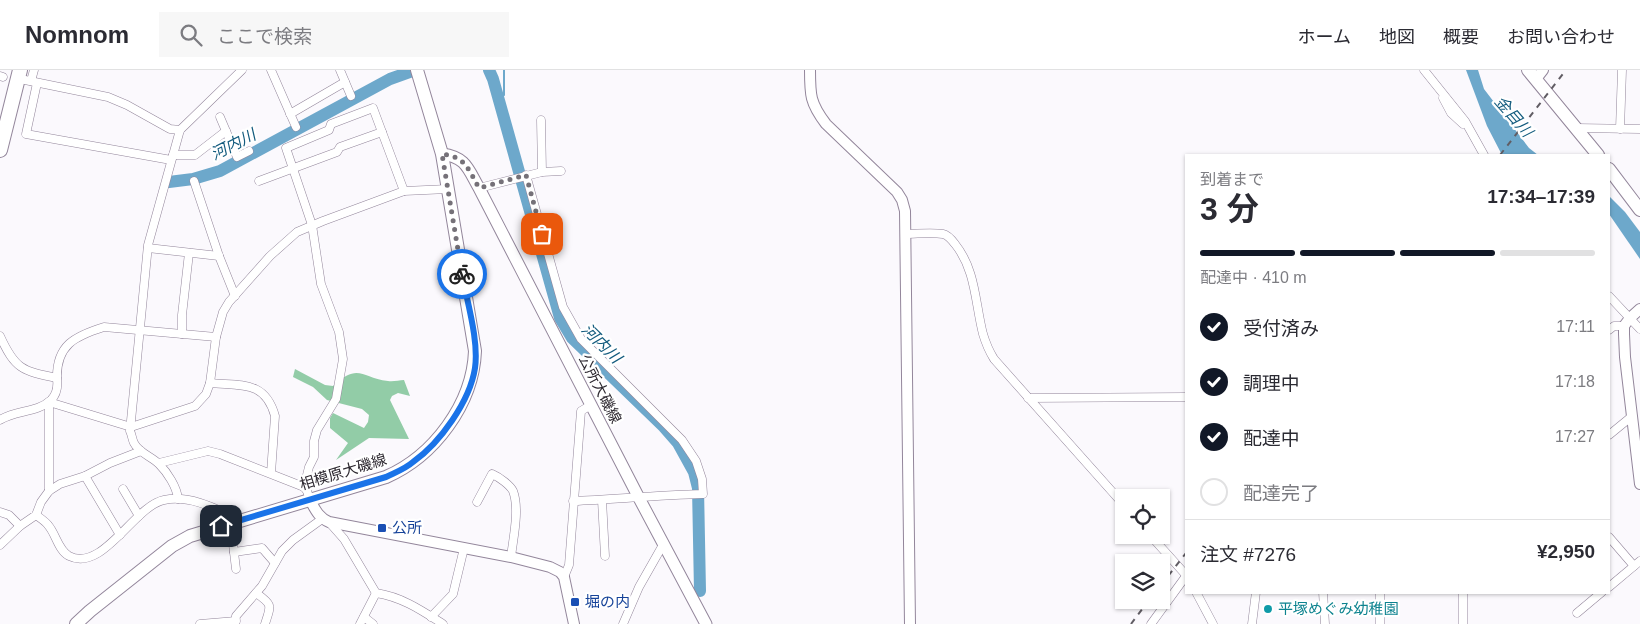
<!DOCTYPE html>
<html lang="ja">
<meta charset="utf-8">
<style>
body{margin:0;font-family:Arial,"Noto Sans JP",sans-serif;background:#f7f7f7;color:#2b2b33;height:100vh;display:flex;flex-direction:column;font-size:19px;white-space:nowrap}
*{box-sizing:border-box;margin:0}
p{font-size:16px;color:#7c7c81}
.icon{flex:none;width:28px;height:28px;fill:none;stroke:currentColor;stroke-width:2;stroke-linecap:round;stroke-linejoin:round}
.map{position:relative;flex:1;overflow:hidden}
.drawer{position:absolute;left:1185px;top:84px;width:425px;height:440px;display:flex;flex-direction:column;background:#fff;border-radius:0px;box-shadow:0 1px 4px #0004}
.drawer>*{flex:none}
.fabs{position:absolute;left:1115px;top:419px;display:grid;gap:10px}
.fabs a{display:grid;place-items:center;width:55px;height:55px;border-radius:0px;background:#fff;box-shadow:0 1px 4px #0004;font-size:25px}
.pin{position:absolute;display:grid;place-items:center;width:42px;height:42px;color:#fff;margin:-21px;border-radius:10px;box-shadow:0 2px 8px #0006}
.courier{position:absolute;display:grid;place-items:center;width:50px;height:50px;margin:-25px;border:4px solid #1a73e8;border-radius:50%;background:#fff;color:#222;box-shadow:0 1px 6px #0007}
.summary em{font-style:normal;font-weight:700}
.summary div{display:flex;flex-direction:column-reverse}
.summary{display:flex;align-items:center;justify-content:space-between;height:85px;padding:0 15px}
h1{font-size:32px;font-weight:700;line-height:38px}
.bar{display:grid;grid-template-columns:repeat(4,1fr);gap:8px 5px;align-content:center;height:60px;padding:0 15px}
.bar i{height:6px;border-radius:4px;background:#e1e1e2}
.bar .current{background:#111827}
.bar p{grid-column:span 4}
.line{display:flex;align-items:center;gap:12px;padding:0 15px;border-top:1px solid #e1e1e2}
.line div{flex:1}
ol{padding:0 15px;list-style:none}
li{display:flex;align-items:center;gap:15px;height:55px}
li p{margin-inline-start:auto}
li .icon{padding:5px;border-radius:50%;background:#111827;color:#fff;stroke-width:4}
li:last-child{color:#7c7c81}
li i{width:28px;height:28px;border:2px solid #e1e1e2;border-radius:50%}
header{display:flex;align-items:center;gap:30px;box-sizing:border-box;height:70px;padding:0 25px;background:#fff;border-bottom:1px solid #e1e1e2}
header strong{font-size:24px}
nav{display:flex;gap:28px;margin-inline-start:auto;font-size:18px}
.search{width:350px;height:45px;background:#f7f7f7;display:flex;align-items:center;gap:12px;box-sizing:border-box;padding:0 18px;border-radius:0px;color:#7c7c81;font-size:19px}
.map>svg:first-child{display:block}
.forest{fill:#92cca7}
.water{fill:#6da8cb}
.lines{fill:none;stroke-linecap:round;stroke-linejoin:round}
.stream{stroke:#6da8cb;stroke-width:2}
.river{stroke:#6da8cb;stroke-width:12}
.minor-casing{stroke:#93869b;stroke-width:9}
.tertiary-casing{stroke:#93869b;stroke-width:12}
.secondary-casing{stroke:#93869b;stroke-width:13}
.primary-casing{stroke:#93869b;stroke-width:14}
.trunk-casing{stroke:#93869b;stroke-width:16}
.minor{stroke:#fff;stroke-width:8}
.tertiary{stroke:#fff;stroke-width:10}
.secondary{stroke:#fff;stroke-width:11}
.primary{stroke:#fff;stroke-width:12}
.trunk{stroke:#fff;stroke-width:14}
.rail{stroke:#615d64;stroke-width:2;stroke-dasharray:6 6;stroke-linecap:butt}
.done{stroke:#757178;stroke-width:5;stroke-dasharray:0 9}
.route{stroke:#1a73e8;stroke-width:6}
.transit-dot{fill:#1a4fb4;stroke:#fff;stroke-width:2}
.culture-dot{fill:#0f9aa8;stroke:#fff;stroke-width:2}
.labels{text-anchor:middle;stroke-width:4.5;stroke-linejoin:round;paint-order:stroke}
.street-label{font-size:15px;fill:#2d2830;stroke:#fff}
.transit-label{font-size:15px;fill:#164399;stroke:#fff;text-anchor:start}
.culture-label{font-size:15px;fill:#0d838f;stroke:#fff;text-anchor:start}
.water-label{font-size:16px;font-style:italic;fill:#135b7e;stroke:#fff}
</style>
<header>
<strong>Nomnom</strong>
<div class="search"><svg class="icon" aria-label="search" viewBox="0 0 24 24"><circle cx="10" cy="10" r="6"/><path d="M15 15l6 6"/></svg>ここで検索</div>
<nav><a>ホーム</a><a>地図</a><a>概要</a><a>お問い合わせ</a></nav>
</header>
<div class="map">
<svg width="1640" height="554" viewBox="0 0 1640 554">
<rect width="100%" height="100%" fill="#fbf9fd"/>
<path class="forest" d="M295,299L325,315L333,316C359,292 361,308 388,311C393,312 399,310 404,310L410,326L398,323L392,326L390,330L409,369L369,368L336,390L348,373L330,358V348L333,343L364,358L368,352L369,345L362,339L327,330L313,317L293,307Z"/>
<g class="water">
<path d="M1466,0H1478L1484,19L1529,78L1538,85H1502L1487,56Z"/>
<path d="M1609,126L1625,142L1640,162V189L1609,144Z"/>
</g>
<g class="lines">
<path class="stream" d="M499,29L504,25V0"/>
<g class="river">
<path d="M489,0L493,9L560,248L572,268L664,357L678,373L694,402L698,418L700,521"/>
<path d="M169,112L193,109L220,101L390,9L415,0"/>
</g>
<defs>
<g id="minor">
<path d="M271,0L296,57"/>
<path d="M340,0L351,26"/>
<path d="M1424,0L1465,51L1484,85"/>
<path d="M0,6L3,7"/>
<path d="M25,10L108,27L127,35L170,59L180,60"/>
<path d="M31,11L34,0"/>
<path d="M37,13L26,64L171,90"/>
<path d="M1443,28L1451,43L1463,54"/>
<path d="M290,44L345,12"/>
<path d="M220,47L237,87L249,81"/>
<path d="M541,50L542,102"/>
<path d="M1576,58L1640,59"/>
<path d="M1620,59L1622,0"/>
<path d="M173,85H195L226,61"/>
<path d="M526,105L563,237L581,269L682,370L696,391L702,409L703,424C660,425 617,429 573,431"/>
<path d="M194,111L219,186L235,226"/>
<path d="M259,111L337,82L340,77L382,62"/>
<path d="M479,118L542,102L561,101"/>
<path d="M905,164C917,164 931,162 943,164C948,165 952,170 955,174C976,200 975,233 983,264C986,274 989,281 994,289L1124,435"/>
<path d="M148,178L219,186"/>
<path d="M1609,226L1640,259"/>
<path d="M1609,260L1614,256H1624"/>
<path d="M182,264V245L189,183"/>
<path d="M0,266C15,299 22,301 57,308"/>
<path d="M210,313C241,316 265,310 275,346L271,403"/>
<path d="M1028,328L1186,327"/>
<path d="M0,350C15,340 37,343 51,330C57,324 58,317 57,309C56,275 75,266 104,257L216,267"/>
<path d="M1609,365L1631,347"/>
<path d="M159,393L208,381L220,384L304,417L307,421L310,430"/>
<path d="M85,406L120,465"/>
<path d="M304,417L309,397L314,387V371L317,360L336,329L343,289L339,262L321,214L312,155L286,78L329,60L331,54L373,38L404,121"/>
<path d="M123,419L139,446"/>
<path d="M49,421V332L131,357L195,336L206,324L210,313L216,267L223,242L229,232L270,186L297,162L323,151L404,121L448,119"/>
<path d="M178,429C177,417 167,402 159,394C151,386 139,383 134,373C132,369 132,365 130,361L148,175L180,60L242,0"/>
<path d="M602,430L605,486"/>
<path d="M477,432L492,404C499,407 510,415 513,421C520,439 513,469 511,487"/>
<path d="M0,442L9,445L20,456L36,445L41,432L49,421L60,414L85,406L110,393L141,381"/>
<path d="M36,445C40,448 45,451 48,455C56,464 58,480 69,486C103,503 134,436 164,430C188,425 213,437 234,447L235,451"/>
<path d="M329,452L344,469L376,523C402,527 421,540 443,554"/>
<path d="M1150,465L1186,505"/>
<path d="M1609,467L1634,496"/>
<path d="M233,474L236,499"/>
<path d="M0,475L20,456"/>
<path d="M234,482L262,478L275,493"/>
<path d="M564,507L569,495L581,341L591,335"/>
<path d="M1609,517L1640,491"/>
<path d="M1196,522L1213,554"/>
<path d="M1323,522L1325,554"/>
<path d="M1380,522V554"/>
<path d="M1463,522V554"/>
<path d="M256,523C273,535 271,535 265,554"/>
<path d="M1577,543L1602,522"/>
<path d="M364,547L373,554"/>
<path d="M431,547L453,524L464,478"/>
<path d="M200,554L236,551"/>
<path d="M235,554L236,546L262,516L282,481L293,470L322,449"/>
<path d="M360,554L376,523"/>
<path d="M623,554L639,517L664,473"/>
<path d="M1151,554L1186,506"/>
<path d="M1252,554L1256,522"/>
</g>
<g id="tertiary">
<path d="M810,0C810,25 810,33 826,54L897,122L902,130L905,141L910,554"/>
<path d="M1536,9L1543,0"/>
<path d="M1640,239L1630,248L1624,256V264L1625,287L1640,414"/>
<path d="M310,430C315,439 318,447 329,452L511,487L550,497L560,502L564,507L574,554"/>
</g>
<path id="secondary" d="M442,84C466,87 468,99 479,118L639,428L706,554"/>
<g id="primary">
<path d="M1528,0L1598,85"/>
<path d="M1609,99L1640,140"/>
<path d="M76,554L90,541L172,476L190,466L386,407C434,386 473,334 475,281L442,84L417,0"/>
</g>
<path id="trunk" d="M0,80L20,0"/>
</defs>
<use href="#minor" class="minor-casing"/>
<use href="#tertiary" class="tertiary-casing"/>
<use href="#secondary" class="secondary-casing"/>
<use href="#primary" class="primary-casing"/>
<use href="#trunk" class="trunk-casing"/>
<use href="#minor" class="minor"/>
<use href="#tertiary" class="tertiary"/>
<use href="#secondary" class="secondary"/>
<use href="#primary" class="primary"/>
<use href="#trunk" class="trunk"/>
<g class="rail">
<path d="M1500,85L1566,0"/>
<path d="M1161,515L1186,483"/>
<path d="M1131,554L1149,530"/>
</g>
</g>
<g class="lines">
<path class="done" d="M462,204L442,84C466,87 468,99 479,118L526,105L542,164"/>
<path class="route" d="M221,456L386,407C396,402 405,399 413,392C440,373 470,331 475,298C479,270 467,232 462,204"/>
</g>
<g class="transit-dot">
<rect x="377" y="453" width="10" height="10" rx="2.5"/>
<rect x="570" y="527" width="10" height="10" rx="2.5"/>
</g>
<circle class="culture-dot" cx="1268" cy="539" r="5"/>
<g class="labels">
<g class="street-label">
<text transform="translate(600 319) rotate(63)" y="5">公所大磯線</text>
<text transform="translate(343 402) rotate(-17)" y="5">相模原大磯線</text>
</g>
<g class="transit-label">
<text x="392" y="463">公所</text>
<text x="585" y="537">堀の内</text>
</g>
<g class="culture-label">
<text x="1278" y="544">平塚めぐみ幼稚園</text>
</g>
<g class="water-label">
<text transform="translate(1514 46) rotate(49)" y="6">金目川</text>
<text transform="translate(233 74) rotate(-27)" y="6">河内川</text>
<text transform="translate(602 273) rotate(45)" y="6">河内川</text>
</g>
</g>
</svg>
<div class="fabs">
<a><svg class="icon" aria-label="locate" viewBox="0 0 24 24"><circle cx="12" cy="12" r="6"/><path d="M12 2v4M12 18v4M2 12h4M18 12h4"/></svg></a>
<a><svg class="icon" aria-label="layers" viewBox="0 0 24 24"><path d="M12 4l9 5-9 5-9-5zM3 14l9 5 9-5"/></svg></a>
</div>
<div class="pin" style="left:542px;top:164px;background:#ea580c"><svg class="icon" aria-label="bag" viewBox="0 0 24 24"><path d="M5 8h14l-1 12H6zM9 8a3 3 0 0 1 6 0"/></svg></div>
<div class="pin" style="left:221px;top:456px;background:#1f2937"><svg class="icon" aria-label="home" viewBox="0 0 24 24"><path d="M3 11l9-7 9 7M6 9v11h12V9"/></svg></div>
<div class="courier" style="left:462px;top:204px"><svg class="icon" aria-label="bike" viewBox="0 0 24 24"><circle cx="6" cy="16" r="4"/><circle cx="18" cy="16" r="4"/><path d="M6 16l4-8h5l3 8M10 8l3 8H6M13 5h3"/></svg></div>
<section class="drawer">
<div class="summary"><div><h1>3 分</h1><p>到着まで</p></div><em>17:34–17:39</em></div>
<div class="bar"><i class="current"></i><i class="current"></i><i class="current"></i><i></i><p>配達中 · 410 m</p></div>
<ol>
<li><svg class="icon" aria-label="check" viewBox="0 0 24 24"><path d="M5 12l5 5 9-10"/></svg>受付済み<p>17:11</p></li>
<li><svg class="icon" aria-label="check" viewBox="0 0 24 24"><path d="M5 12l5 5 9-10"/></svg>調理中<p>17:18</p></li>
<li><svg class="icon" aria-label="check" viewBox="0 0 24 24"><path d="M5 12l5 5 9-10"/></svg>配達中<p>17:27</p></li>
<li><i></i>配達完了</li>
</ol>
<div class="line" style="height:65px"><div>注文 #7276</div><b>¥2,950</b></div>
</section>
</div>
